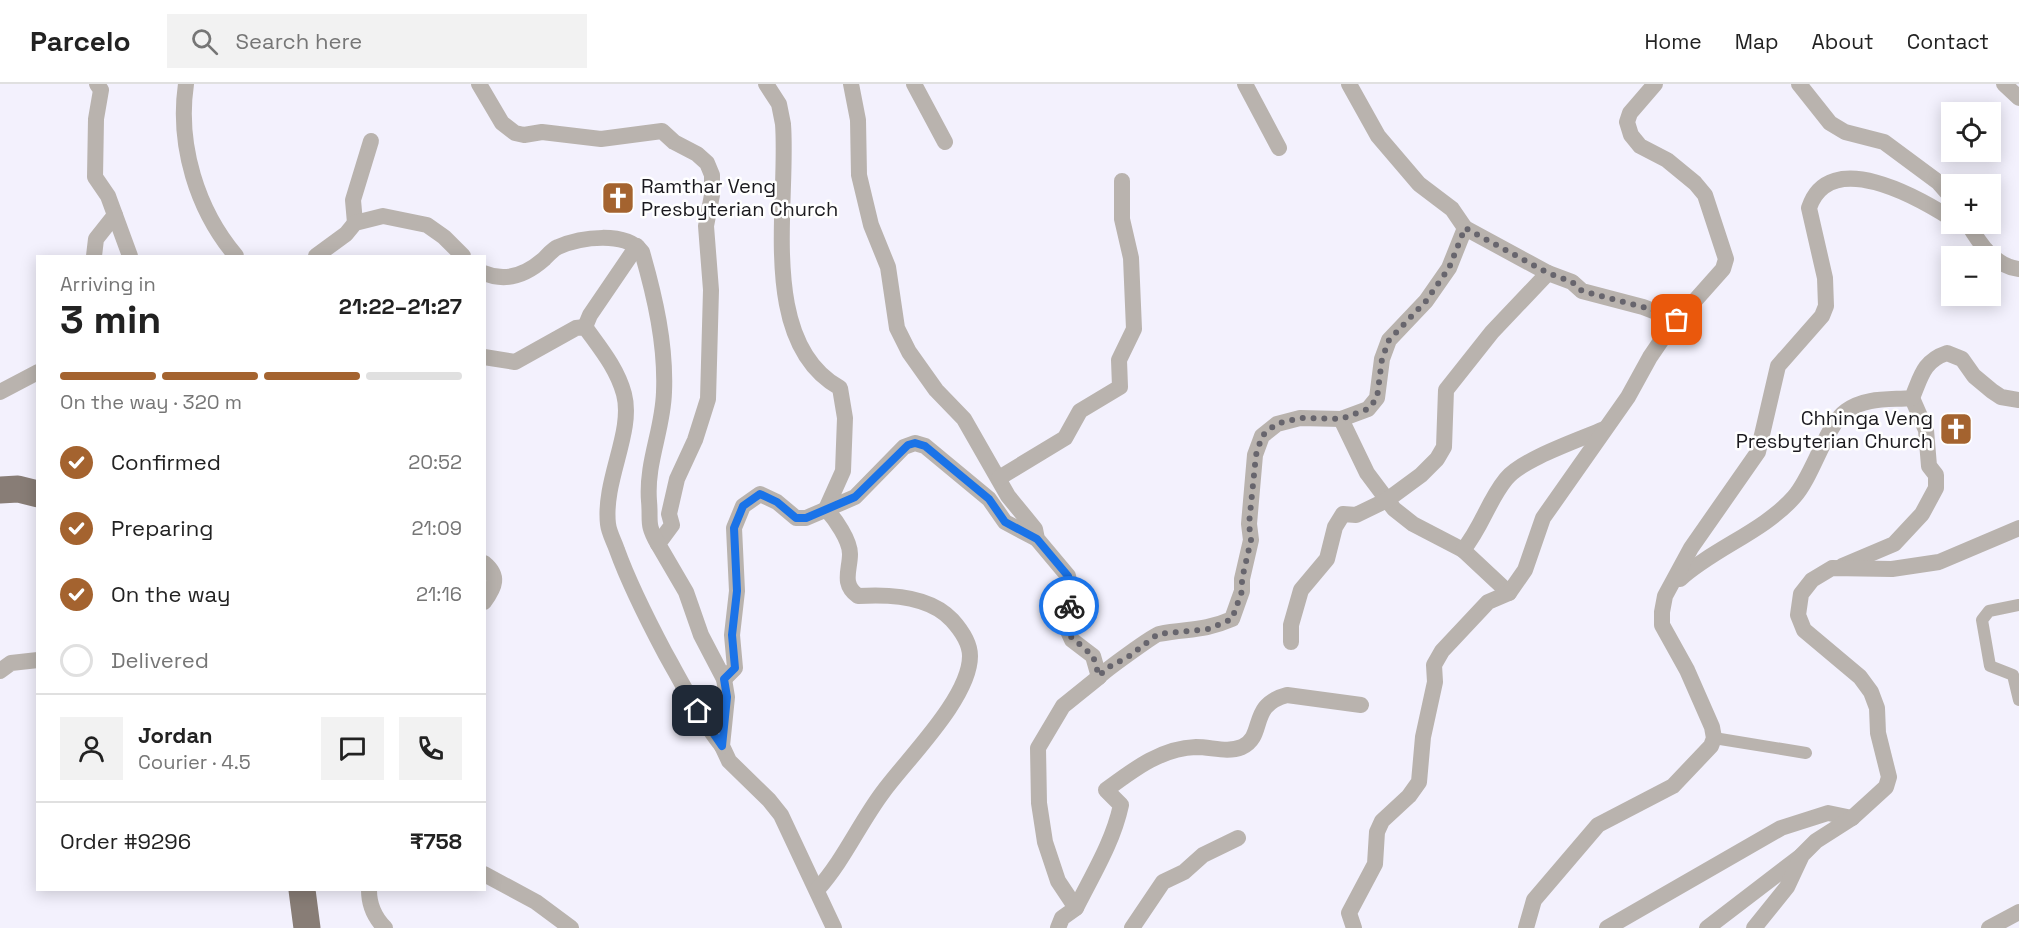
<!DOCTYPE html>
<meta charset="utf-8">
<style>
body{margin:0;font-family:"Space Grotesk",sans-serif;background:#f2f2f2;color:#222;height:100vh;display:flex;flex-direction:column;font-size:22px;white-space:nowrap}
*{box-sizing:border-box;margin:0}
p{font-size:20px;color:#767676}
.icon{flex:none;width:33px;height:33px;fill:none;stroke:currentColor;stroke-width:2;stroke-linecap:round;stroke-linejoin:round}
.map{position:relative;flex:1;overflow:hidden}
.side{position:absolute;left:36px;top:171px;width:450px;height:636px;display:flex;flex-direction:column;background:#fff;border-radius:0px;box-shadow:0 3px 15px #0003}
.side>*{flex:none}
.fabs{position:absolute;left:1941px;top:18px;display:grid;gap:12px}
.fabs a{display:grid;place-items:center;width:60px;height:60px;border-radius:0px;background:#fff;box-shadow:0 3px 15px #0003;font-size:30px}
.pin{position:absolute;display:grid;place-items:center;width:51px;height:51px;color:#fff;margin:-26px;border-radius:12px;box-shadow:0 3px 9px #0006}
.courier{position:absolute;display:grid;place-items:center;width:60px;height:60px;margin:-30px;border:4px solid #1a73e8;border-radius:50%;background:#fff;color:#222;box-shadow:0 2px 8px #0007}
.head em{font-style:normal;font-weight:800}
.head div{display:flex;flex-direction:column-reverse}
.head{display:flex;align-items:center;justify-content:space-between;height:102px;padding:0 24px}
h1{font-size:39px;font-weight:800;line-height:45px}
.bar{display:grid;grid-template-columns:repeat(4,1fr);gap:9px 6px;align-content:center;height:72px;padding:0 24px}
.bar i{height:8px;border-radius:4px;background:#e0e0e0}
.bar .selected{background:#a4632f}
.bar p{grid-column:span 4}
.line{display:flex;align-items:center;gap:15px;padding:0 24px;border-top:2px solid #e0e0e0}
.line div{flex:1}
.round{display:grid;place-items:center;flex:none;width:63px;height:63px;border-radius:0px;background:#f2f2f2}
ol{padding:0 24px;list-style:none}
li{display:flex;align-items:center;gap:18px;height:66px}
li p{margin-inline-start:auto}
li .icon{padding:6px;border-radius:50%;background:#a4632f;color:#fff;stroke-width:4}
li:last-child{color:#767676}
li i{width:33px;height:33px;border:3px solid #e0e0e0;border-radius:50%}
header{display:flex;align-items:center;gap:36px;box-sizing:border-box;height:84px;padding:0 30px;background:#fff;border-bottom:2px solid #e0e0e0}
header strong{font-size:28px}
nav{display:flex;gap:33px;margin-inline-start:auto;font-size:21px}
.search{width:420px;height:54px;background:#f2f2f2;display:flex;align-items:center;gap:15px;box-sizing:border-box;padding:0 21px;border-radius:0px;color:#767676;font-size:22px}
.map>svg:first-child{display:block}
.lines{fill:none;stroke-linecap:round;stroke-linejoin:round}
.pedestrian{stroke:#b9b3ae;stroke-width:12}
.minor{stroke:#b9b3ae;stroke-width:16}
.primary{stroke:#887d76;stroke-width:27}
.done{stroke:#67656d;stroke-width:6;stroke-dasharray:0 10.8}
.route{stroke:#1a73e8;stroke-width:8}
.labels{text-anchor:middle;stroke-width:5;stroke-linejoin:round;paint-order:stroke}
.poi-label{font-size:20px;fill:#1b1a1f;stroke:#fff;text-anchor:start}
</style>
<header>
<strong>Parcelo</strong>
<div class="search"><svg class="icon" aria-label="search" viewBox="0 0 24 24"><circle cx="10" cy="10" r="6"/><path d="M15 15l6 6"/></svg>Search here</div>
<nav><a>Home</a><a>Map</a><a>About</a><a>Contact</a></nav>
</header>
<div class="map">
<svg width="2019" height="844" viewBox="0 0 2019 844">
<rect width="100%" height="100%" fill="#f3f1fd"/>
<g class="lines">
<g class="pedestrian">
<path d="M2019,521L1989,527L1982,536L1990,582L2013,591L2019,616"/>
<path d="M1714,654L1806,669"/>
</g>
<g class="minor">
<path d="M97,0L101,6L96,35L95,93L108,112L130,172"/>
<path d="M186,0C177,61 197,126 236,172"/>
<path d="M479,0L502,39L515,49L524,51L542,48L601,55L662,47L674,58L697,70L707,79L712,91V111L706,142L711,206L708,315L695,356L677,395L669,430L672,441L658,460L686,508L701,551L724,595L727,613L722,662L729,677L769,716L781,731L834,844"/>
<path d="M766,0L779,20L783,40C789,119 757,258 840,304L845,334L843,387L826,425C835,435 850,456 850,470C850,486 841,500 858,512C889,510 930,512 952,536C961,546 970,558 970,572C970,614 907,675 883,708C859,740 844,776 817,806"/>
<path d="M851,0L858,36L859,91L871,141L888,183L897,244L909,268L936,306L964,335L1008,412L1035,445L1037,455L1068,492L1071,505L1067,545L1072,556L1093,572L1099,593C1104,587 1154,551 1159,550C1188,544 1202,548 1232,535L1242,507V495L1251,456L1249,440L1255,371L1262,352L1277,340L1300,334L1341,335L1368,325L1377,314L1382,275L1389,256L1426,217L1449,184L1465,144L1452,125L1419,100L1378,52L1349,0"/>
<path d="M914,0L945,58"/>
<path d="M1245,0L1279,64"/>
<path d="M1799,0L1830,39L1845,48L1884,58L1938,98L1952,114"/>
<path d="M2004,0L2019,14"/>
<path d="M355,139L353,116L371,57"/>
<path d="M1968,140C1980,160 1994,182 2019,185"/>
<path d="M1465,144L1548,189L1572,198L1582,207L1643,223L1677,236"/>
<path d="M94,172L96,155L115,131"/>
<path d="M316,172L346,150L355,139L383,132L427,141L444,153L463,172"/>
<path d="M484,189C507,199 527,190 544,175C548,171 553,165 558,163C581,153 625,147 642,168C655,213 666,261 664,308C663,346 646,378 649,417C651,438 646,439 658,460"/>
<path d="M585,243L590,231L637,162"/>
<path d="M484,273L515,278L576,244L585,243C600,264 617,284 624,310C634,348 603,396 608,440C609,449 614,457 617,466C630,502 647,535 665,569C683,601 699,633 722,662"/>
<path d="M0,308L38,288"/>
<path d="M1341,335L1367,389L1394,425L1413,440L1463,466L1509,509"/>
<path d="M999,394L1065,354L1080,327L1120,303L1119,276L1134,245L1131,174L1122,135V97"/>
<path d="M1463,466C1482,443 1488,417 1506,395C1522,375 1579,356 1604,345"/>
<path d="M484,479C500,492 495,503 484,518"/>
<path d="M1842,482L1894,460L1922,430L1936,404V391L1929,382L1926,346L1912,314"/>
<path d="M1680,495C1714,464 1763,448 1794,413C1813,392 1826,341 1846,327C1866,313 1889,316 1912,314C1921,293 1923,277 1947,269L1962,275L1974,292L1992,307L2001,313L2019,316"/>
<path d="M1291,558V541L1301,506L1327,475L1335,443L1343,430L1356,431L1387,416L1421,391L1437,375L1444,363L1446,306L1492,248L1548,189"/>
<path d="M0,587L11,579L38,576"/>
<path d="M724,595L735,584L732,551L737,507L734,444L743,422L760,410L777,418L796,434H806L855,413L904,363L915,359L925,362L989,415L1005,438L1037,455"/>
<path d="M484,790L536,818L571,844"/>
<path d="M369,806C369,821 374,833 385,844"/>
<path d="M1076,824C1093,790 1113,758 1121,721L1106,706C1133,686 1161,664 1196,663C1212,663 1227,669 1242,663C1266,652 1248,621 1287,611L1361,621"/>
<path d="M1058,844L1062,834L1076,824L1058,797L1045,758L1039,719L1038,664L1063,622L1099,593"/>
<path d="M1132,844L1163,798L1184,788L1203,771L1238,754"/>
<path d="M1354,844L1349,829L1375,780L1377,748L1382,737L1409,712L1419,698L1423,653L1435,598L1434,581L1442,567L1488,518L1509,509L1525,486L1543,434L1628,313L1650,273L1667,248L1723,185L1726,175L1705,111L1695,99L1667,76L1640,62L1631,51L1627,38L1630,29L1655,0"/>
<path d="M1526,844L1534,816L1598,741L1673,702L1711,662L1714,654L1712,643L1687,586L1662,541V528L1665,512L1691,464L1758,368L1778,282L1822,232L1826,222L1825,194L1809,124C1829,62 1919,114 1952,135"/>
<path d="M1607,844L1781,744L1828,729L1852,734"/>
<path d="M1707,844L1801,772"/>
<path d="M1754,844L1787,803L1802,771L1816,757L1852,734L1874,714L1886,703L1889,693L1878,649L1877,624L1871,608L1860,593L1804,546L1798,531L1801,510L1812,496L1832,484L1892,485L1939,478L2019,444"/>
<path d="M1989,844L2019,828"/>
</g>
<g class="primary">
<path d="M0,406L18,405L38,410"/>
<path d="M302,806L307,844"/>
</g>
</g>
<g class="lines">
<path class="done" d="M1069,522L1067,545L1069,551L1093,572L1099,592L1107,584L1128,573L1158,550L1209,545L1232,535L1242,507V495L1251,456L1249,440L1256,371L1262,352L1276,340L1300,334L1341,335L1368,325L1377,314L1382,275L1389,256L1426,217L1449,184L1465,144L1548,189L1572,198L1582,207L1643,223L1677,236"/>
<path class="route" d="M698,627L722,662L727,613L724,595L735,584L732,551L737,507L734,444L743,422L760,410L777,418L796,434H806L855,413L908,361L915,359L925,362L989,415L1005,438L1037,455L1068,492L1071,504L1069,522"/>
</g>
<defs>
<symbol id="church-square" viewBox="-11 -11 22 22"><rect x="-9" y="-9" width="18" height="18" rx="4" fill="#a4632f" stroke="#fff"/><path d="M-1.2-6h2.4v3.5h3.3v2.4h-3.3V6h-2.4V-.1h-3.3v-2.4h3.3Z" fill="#fff"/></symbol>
</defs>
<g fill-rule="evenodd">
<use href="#church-square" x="599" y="95" width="38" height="38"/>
<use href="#church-square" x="1937" y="326" width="38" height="38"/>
</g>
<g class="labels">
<g class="poi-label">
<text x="641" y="109">Ramthar Veng<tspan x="641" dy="23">Presbyterian Church</tspan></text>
<text x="1933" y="341" text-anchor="end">Chhinga Veng<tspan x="1933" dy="23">Presbyterian Church</tspan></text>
</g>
</g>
</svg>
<div class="fabs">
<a><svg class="icon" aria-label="locate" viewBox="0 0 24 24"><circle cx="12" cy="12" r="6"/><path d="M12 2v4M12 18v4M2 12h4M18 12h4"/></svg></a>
<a>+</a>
<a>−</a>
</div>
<div class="pin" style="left:1677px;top:236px;background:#ea580c"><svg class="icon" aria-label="bag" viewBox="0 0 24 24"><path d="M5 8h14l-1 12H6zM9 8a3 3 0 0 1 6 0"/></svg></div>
<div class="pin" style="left:698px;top:627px;background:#1f2937"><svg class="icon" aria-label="home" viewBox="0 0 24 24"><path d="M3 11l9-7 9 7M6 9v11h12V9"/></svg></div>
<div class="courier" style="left:1069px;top:522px"><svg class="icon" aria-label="bike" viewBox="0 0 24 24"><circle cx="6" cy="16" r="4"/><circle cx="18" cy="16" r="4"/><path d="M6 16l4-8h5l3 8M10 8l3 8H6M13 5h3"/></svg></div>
<section class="side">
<div class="head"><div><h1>3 min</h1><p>Arriving in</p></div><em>21:22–21:27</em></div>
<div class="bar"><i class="selected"></i><i class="selected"></i><i class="selected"></i><i></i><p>On the way · 320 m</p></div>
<ol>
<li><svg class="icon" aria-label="check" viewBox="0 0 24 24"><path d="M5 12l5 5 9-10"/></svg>Confirmed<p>20:52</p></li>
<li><svg class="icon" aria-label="check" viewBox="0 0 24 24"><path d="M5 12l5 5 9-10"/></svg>Preparing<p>21:09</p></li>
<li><svg class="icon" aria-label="check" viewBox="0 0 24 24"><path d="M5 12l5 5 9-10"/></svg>On the way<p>21:16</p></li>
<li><i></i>Delivered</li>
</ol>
<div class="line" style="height:108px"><a class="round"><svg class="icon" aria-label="person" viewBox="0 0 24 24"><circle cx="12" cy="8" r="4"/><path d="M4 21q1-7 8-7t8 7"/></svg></a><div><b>Jordan</b><p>Courier · 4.5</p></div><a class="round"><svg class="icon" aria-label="chat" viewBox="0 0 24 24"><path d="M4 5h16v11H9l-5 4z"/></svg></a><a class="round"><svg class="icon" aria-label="phone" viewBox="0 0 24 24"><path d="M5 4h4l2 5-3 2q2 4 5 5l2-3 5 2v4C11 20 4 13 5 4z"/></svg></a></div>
<div class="line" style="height:78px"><div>Order #9296</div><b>₹758</b></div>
</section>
</div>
